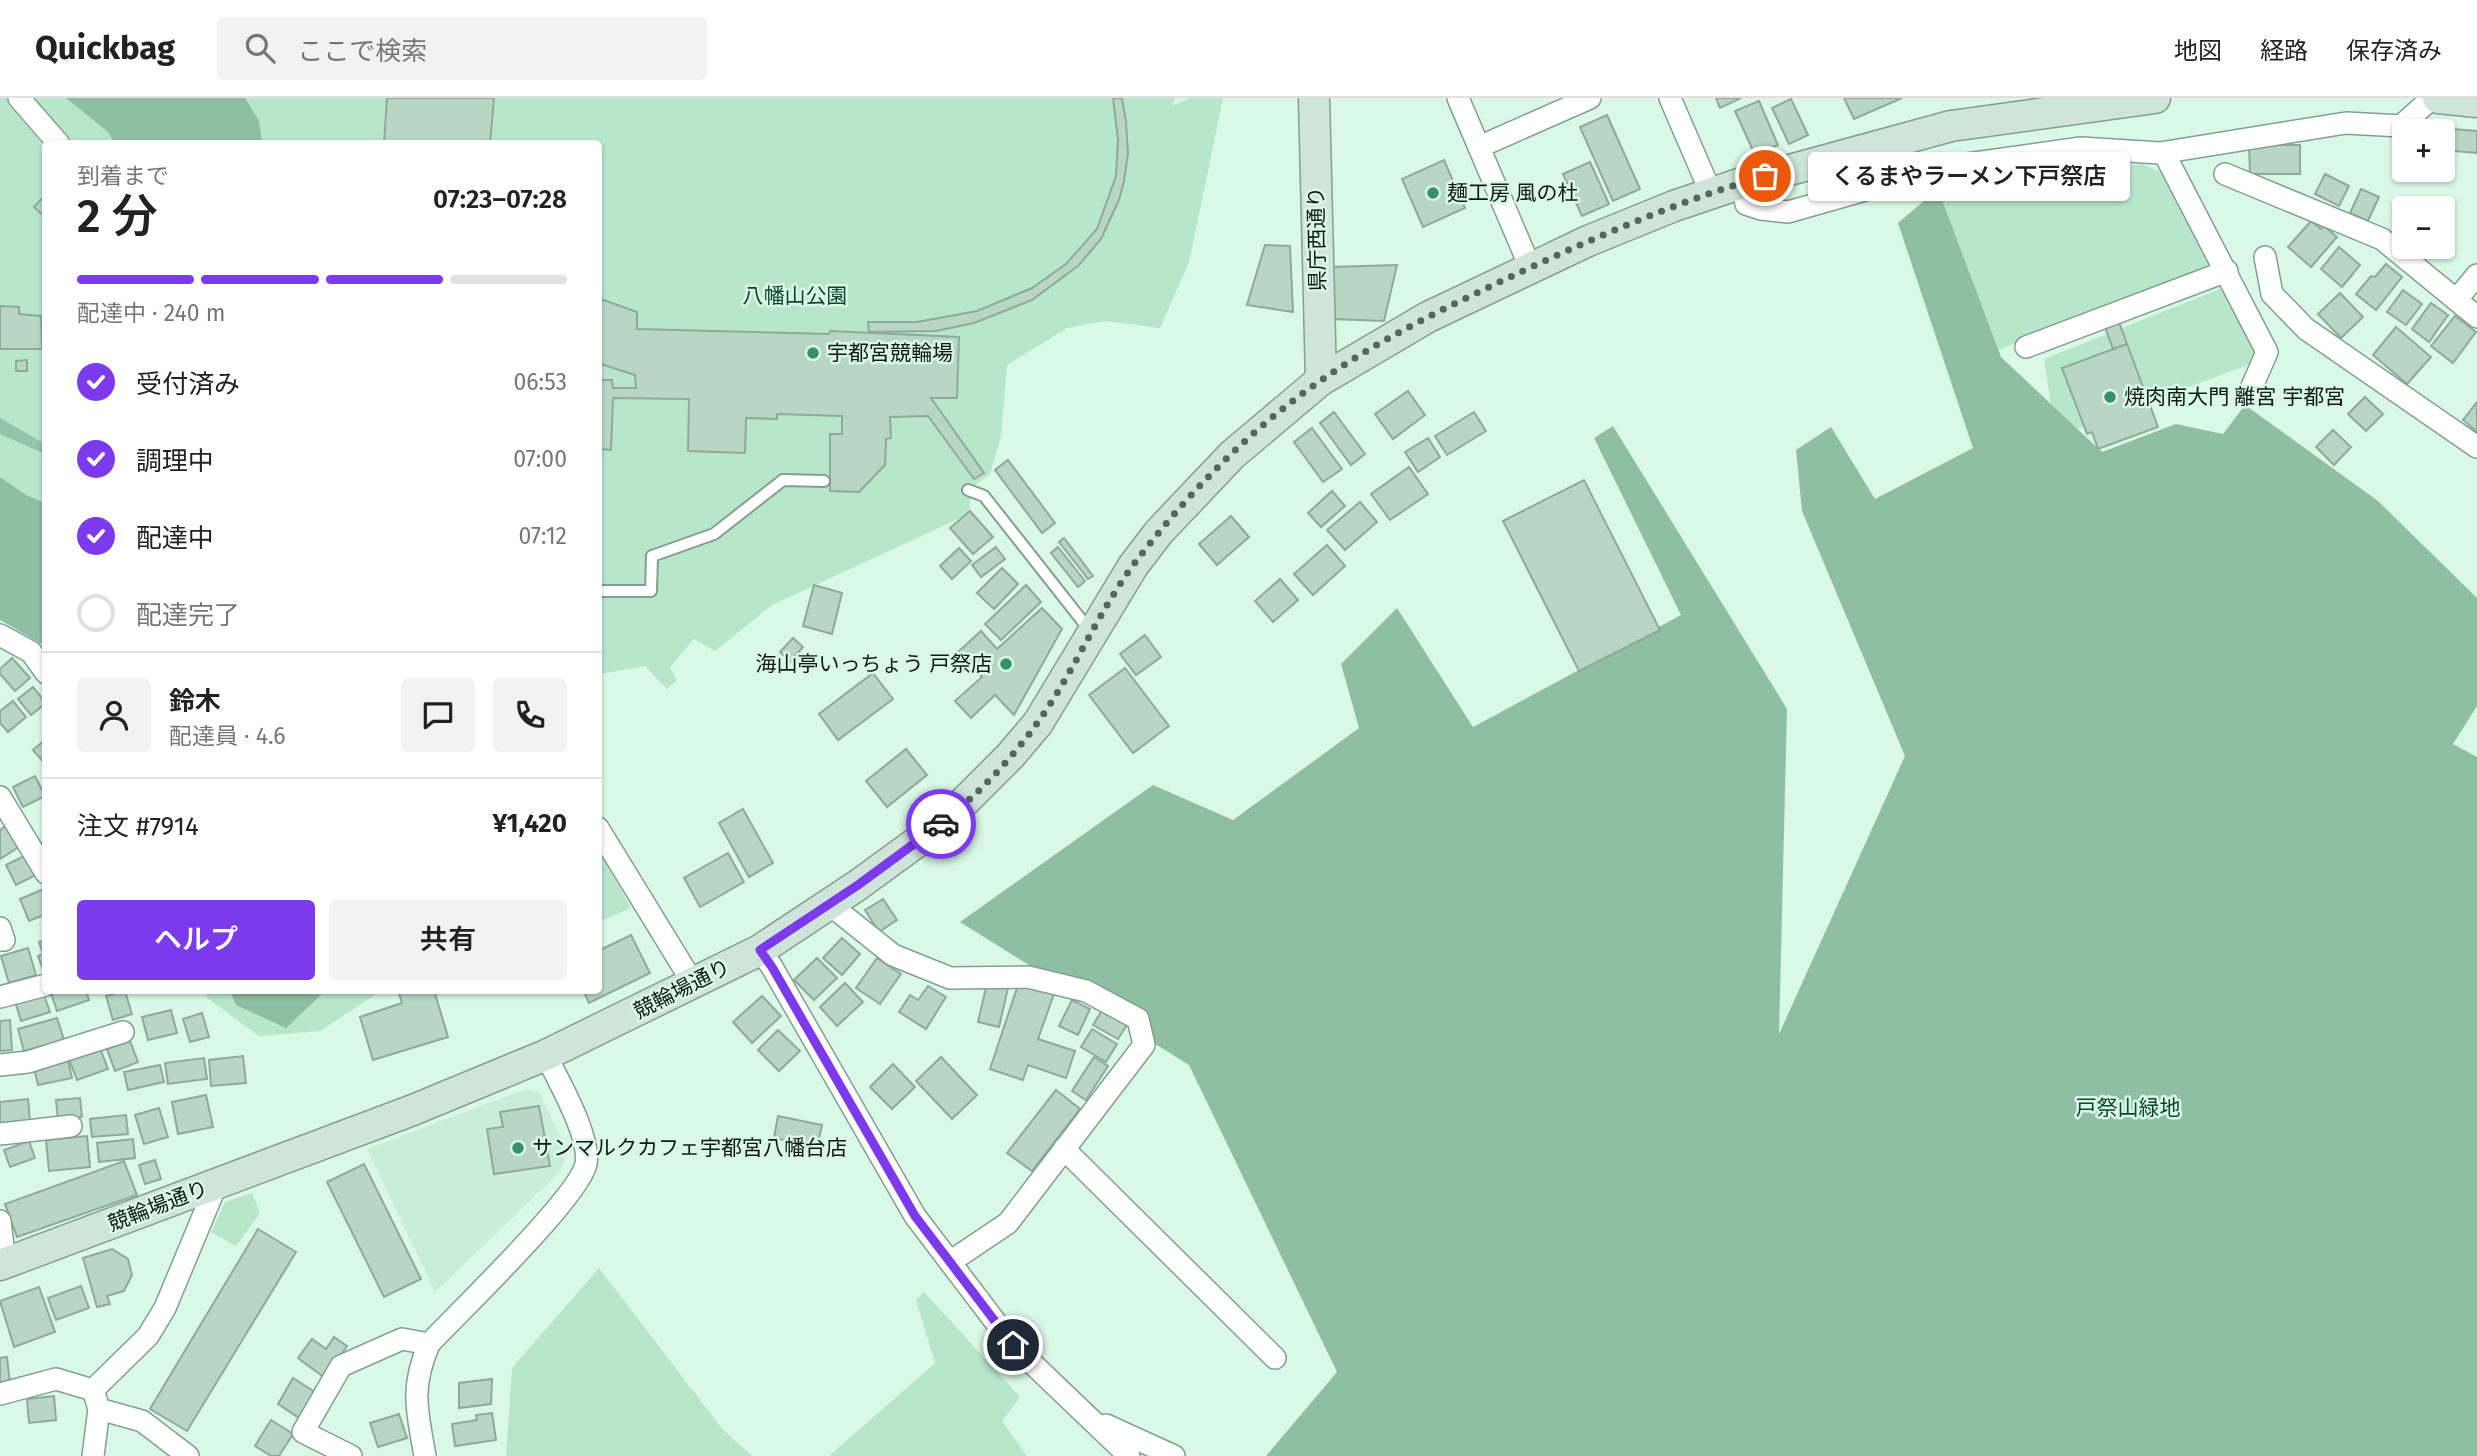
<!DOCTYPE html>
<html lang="ja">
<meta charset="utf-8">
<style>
body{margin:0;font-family:"Fira Sans","Noto Sans JP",sans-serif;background:#f2f2f2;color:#222;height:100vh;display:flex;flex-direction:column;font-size:26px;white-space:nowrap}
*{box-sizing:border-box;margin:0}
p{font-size:23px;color:#767676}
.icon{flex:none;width:38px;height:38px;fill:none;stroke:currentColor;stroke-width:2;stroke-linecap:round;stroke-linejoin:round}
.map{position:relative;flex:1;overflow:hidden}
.sheet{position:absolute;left:42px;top:42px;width:560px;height:854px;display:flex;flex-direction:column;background:#fff;border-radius:7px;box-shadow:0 2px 5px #0004}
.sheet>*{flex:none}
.fabs{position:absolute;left:2392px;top:21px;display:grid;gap:14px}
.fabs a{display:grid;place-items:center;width:63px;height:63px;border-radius:7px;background:#fff;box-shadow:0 2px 5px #0004;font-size:35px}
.pin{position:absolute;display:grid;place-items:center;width:60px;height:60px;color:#fff;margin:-30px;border:4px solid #fff;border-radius:50%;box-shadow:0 2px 7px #0007}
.courier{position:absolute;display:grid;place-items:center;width:70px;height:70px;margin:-35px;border:5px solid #7c3aed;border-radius:50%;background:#fff;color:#222;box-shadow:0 2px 9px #0007}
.bubble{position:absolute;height:49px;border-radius:7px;background:#fff;box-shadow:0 2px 5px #0004;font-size:23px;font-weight:600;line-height:49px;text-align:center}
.summary em{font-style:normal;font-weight:600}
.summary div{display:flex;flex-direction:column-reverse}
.summary{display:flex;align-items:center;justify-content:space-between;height:119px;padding:0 35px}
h1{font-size:46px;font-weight:600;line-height:52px}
.bar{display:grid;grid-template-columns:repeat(4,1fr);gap:10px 7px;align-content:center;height:84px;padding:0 35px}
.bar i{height:9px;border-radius:5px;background:#e0e0e0}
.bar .selected{background:#7c3aed}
.bar p{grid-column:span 4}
.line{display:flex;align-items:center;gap:18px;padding:0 35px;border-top:2px solid #e0e0e0}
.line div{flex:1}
.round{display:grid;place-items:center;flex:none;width:74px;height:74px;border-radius:7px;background:#f2f2f2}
ol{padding:0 35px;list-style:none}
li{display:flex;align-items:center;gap:21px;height:77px}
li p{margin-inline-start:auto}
li .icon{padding:7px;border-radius:50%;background:#7c3aed;color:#fff;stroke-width:4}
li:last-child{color:#767676}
li i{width:38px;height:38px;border:4px solid #e0e0e0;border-radius:50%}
.button{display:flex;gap:14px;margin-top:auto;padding:14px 35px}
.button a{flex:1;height:80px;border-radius:7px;background:#7c3aed;color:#fff;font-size:28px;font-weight:600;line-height:80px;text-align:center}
.button a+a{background:#f2f2f2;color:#222}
header{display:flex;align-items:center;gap:42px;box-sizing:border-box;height:98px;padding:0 35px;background:#fff;border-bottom:2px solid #e0e0e0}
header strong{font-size:33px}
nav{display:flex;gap:38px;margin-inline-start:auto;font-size:24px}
.search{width:490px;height:63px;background:#f2f2f2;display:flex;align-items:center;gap:18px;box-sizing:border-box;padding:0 24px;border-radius:7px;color:#767676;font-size:26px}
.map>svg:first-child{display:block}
.built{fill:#c9eed8}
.green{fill:#b7e6cb}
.forest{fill:#8fbfa3}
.water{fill:#94c4a9}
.building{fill:#b9d6c5;stroke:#8eab9a;stroke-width:2}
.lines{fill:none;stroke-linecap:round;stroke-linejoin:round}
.lane-casing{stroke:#839f8f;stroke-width:14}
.street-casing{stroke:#839f8f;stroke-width:24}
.secondary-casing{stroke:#839f8f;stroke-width:33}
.lane{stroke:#fff;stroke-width:10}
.street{stroke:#fff;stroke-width:21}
.secondary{stroke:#cfe5d9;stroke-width:30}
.done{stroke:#55675d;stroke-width:7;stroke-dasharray:0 12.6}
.route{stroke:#7c3aed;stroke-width:9}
.poi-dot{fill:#389166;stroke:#daf8e6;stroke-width:2.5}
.labels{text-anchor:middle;stroke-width:5;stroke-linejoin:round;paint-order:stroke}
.poi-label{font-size:21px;fill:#0e1913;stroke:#daf8e6;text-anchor:start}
.street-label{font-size:21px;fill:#0e1913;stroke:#daf8e6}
.park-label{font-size:21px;fill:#0a472d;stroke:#daf8e6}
</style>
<header>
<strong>Quickbag</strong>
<div class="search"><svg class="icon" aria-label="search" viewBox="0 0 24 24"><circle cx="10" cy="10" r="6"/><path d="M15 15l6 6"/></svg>ここで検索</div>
<nav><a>地図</a><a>経路</a><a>保存済み</a></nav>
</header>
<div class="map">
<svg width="2477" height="1358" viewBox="0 0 2477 1358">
<rect width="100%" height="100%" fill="#daf8e6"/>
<path class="built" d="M526,991L539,994L562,1042L565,1058L560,1074L435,1194L367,1051Z"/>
<g class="green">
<path d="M0,0H1175L1172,8L1190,0H1223L1189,164L1160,230L1105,223L1067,230L1007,267L1001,338L990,376L971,390L969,416L772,507L715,553L694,541L670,569L677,582L667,591L645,568L599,576L598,46H46L45,547L0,521Z"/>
<path d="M2142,66L2163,75L2210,166L2140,197L1998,252L1938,91L1945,85Z"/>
<path d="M2220,191L2230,194L2260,256L2253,265L2077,331L2051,306L2044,261Z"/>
<path d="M598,751L631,810L599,824H598Z"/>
<path d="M206,893H381L320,933L259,938L207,900Z"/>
<path d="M252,1095L260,1115L236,1148L211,1134L225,1104Z"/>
<path d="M599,1170L723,1332L752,1358H506L512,1270Z"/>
<path d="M924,1194L1020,1299L1002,1323L1027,1358H829L935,1265L916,1202Z"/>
</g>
<g class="forest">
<path d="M66,0H245L259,23L262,45H115L108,34Z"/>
<path d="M1938,91L2001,259L2102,354L2176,326L2223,336L2245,307L2378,403L2477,500V608L2453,646L2477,659V1358H1266L1337,1274L1189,967L960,824L1153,687L1233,722L1359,630L1341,566L1397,510L1473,629L1681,517L1594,340L1613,328L1787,611L1779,936L1905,658L1802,413L1796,352L1831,329L1875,401L1973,350L1898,125Z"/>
<path d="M0,379L26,397L45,405V548L0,522Z"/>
<path d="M230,893H325L286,930L236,907Z"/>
</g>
<path class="water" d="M0,320L45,346V356L0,336Z"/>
<g class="building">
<path d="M387,0H494L490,46H384Z"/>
<path d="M1113,0H1122L1126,24L1128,55L1124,83L1119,102L1101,141L1079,167L1032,202L974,225L936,233L869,234L868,224H917L977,213L1032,190L1066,166L1097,131L1116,78L1118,42Z"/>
<path d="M1716,0H1741L1720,10Z"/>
<path d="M1844,0H1902L1854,21Z"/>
<path d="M1791,1L1808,37L1789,46L1772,10Z"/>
<path d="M1759,3L1778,47L1755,57L1735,13Z"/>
<path d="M1607,17L1640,91L1613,103L1580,29Z"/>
<path d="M2428,29L2477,33V55L2443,52V33H2428Z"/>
<path d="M2249,47H2300V76H2250Z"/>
<path d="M1444,62L1465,110L1423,129L1402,81Z"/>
<path d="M1590,64L1609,106L1582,118L1563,76Z"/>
<path d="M2325,76L2349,88L2339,108L2315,96Z"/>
<path d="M2361,91L2379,99L2368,123L2350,115Z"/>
<path d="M46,96V120L34,109Z"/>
<path d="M2311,123L2321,131L2324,128L2337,139L2311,169L2288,149Z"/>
<path d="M1265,147L1290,148L1293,214L1247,207Z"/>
<path d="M2339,149L2360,167L2342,189L2321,171Z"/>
<path d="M2386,166L2402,179L2376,212L2356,196L2371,178L2375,179Z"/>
<path d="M1397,167L1384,223L1332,221L1330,169Z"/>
<path d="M2403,192L2422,206L2406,227L2387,214Z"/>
<path d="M2340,195L2363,219L2341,240L2318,216Z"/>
<path d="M598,200L637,214V231L829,236L830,233L959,239L957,300H931L984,375L974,381L928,318L890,319L891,340L886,341L885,367L859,394L830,393V336H842V318L777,316V321L746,320L745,355L688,353L689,301L613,300L611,352L598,351V282H612L613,290H636L635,277L598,265Z"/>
<path d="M2431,205L2448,217L2429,244L2412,231Z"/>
<path d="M0,208L19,209V216L41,218L42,251H0Z"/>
<path d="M2113,208L2127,246L2113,251L2099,213Z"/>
<path d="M2455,218L2476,234L2453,265L2431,248Z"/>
<path d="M2396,229L2431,259L2407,286L2373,257Z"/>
<path d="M2127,246L2158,329L2098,351L2092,334L2087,336L2062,270Z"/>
<path d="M27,262V273H16V263Z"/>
<path d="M1408,293L1425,317L1393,341L1375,316Z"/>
<path d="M2365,299L2383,316L2366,333L2348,316Z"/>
<path d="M2477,304V334L2463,322Z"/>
<path d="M1334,314L1365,356L1351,367L1320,325Z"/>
<path d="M1474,314L1486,333L1447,357L1435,338Z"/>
<path d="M1312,330L1342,371L1323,384L1294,344Z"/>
<path d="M2333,332L2351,349L2334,367L2316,349Z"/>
<path d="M1428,340L1440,359L1418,374L1405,354Z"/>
<path d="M1008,362L1055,425L1042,435L995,372Z"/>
<path d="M1409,369L1428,396L1390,422L1371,396Z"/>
<path d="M1584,382L1660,532L1579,573L1503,423Z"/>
<path d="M1332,393L1345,408L1321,429L1308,415Z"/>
<path d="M1360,404L1377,424L1345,452L1327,432Z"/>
<path d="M970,413L993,439L973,456L950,430Z"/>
<path d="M1231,418L1249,439L1217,467L1199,446Z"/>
<path d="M1064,440L1093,478L1088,481L1059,444Z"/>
<path d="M1327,447L1345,468L1313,497L1294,476Z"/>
<path d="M996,449L1005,461L981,479L972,467Z"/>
<path d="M1058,449L1085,483L1078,489L1051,455Z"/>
<path d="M959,450L971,463L952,481L940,468Z"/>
<path d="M1002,470L1018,486L994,511L977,495Z"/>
<path d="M1280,481L1298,502L1273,524L1255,503Z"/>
<path d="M814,487L842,495L832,536L803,528Z"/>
<path d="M1026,487L1041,504L1001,542L985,526Z"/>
<path d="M1042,510L1062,531L1014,617L995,597L971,620L955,603L982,579L958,554L981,533L997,551Z"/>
<path d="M1145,537L1161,559L1136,577L1120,556Z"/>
<path d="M793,540L803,549L790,564L780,554Z"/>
<path d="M12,560L30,580L15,593L0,576V571Z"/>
<path d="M1125,570L1169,628L1133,655L1089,597Z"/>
<path d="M873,575L893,601L838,642L819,616Z"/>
<path d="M33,589L46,605L31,617L18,601Z"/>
<path d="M13,603L26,619L8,634L0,625V613Z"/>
<path d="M46,641V667L33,652Z"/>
<path d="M906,651L927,677L887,709L866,683Z"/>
<path d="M35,678L45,698L23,709L13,689Z"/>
<path d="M743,711L773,765L749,779L719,725Z"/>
<path d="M9,726L22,747L0,761V732Z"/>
<path d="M728,755L744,784L700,809L684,780Z"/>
<path d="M28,756L38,776L16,787L6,767Z"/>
<path d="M46,790V816L29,823L20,801Z"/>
<path d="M883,801L897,822L879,834L865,812Z"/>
<path d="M631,837L650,875L589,905L583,892H598V853Z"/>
<path d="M842,840L860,856L842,877L823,860Z"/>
<path d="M46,842V873L44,874L38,858L43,856L39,844Z"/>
<path d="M28,850L36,877L9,885L1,858Z"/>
<path d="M817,860L837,880L814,902L794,882Z"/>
<path d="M877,860L901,876L880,906L856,890Z"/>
<path d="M1020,881L1055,893L1038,941L1075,953L1066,980L1028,967L1023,982L990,971Z"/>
<path d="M845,885L863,904L837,928L820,909Z"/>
<path d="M987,885L1008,890L999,929L978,924Z"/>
<path d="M928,888L946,899L926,931L899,914L910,897L918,902Z"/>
<path d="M59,892H86L89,902L57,913L51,895Z"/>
<path d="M398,892H434L448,939L373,962L360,919L402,905Z"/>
<path d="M125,893L132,916L113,922L106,898Z"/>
<path d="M43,894L50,914L21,923L15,903Z"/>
<path d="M762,898L781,918L752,945L733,924Z"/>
<path d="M1072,902L1090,911L1078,937L1059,928Z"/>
<path d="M1104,909L1129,924L1118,941L1093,927Z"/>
<path d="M171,912L177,935L148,942L142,919Z"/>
<path d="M202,915L209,939L190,944L183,921Z"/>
<path d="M57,920L64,942L24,953L18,931Z"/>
<path d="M10,922L12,952L0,953V923Z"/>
<path d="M1092,931L1117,946L1106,964L1081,949Z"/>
<path d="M778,932L800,953L779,973L758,952Z"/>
<path d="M130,943L138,964L115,973L107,951Z"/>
<path d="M100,950L108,971L77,982L69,961Z"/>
<path d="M67,958L72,980L38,987L33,966Z"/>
<path d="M243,958L246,985L211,988L209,962Z"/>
<path d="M941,959L977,997L952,1021L916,983Z"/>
<path d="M1094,959L1108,968L1086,1002L1072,993Z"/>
<path d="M204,960L207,981L168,986L165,965Z"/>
<path d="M893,966L915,989L892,1011L870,989Z"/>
<path d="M160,967L164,984L128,992L124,974Z"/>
<path d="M1056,992L1080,1011L1032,1073L1007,1055Z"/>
<path d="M206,997L213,1029L178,1036L172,1004Z"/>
<path d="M80,1000L82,1019L58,1022L56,1002Z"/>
<path d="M28,1001L30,1023L0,1026V1004Z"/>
<path d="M539,1008L550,1068L494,1076L487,1031L503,1029L500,1014Z"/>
<path d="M159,1010L168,1039L144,1046L135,1017Z"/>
<path d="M126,1017L128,1036L92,1039L90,1021Z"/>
<path d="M778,1018L822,1027L817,1049L774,1040Z"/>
<path d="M87,1038L90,1069L49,1073L46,1042Z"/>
<path d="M133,1041L135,1060L99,1064L97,1045Z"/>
<path d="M29,1043L35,1060L10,1069L4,1052Z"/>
<path d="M155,1062L161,1081L145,1086L139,1067Z"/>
<path d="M124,1063L137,1097L17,1139L5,1106Z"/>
<path d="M364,1066L421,1181L384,1199L327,1084Z"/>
<path d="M258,1131L296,1154L187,1333L150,1311Z"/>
<path d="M112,1151L128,1161L132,1177L124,1193L107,1198L110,1206L97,1209L83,1160Z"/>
<path d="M81,1188L89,1210L56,1222L48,1200Z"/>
<path d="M39,1189L55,1234L14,1249L0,1203Z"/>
<path d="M334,1239L347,1248L325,1280L298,1260L312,1241L326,1251Z"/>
<path d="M7,1259L10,1286L0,1287V1260Z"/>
<path d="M293,1280L315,1294L299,1320L278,1306Z"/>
<path d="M492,1281L491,1306L459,1310V1285Z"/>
<path d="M54,1298L56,1322L29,1325L27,1301Z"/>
<path d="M492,1315L496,1342L455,1348L452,1326L477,1322L476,1317Z"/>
<path d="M399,1316L407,1340L378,1349L370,1325Z"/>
<path d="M271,1322L293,1336L279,1358H271L255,1348Z"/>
</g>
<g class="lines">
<defs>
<g id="lane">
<path d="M968,392L984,398L1091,534"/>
<path d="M598,493H651L652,458L714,436L783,382L824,383"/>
</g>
<g id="street">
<path d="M19,0L59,46"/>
<path d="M1458,0L1530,169"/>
<path d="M1670,0L1711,95"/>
<path d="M1479,49L1590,0"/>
<path d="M2164,55L2267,254L2250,293"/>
<path d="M2225,76L2382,141L2477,219"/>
<path d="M1742,85L1746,106L1761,111L1788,114L1946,69L2081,50L2160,55L2346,25L2401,28L2432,0"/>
<path d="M2265,159L2272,196L2306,231L2477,349"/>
<path d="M2457,201L2477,177"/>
<path d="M2026,249L2227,173"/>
<path d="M0,537L31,554L46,575"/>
<path d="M0,699L46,775"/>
<path d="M598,730L693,885"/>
<path d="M829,806L893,857L950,880L1028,879L1086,893L1138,921L1144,947L1008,1125L950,1164"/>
<path d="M0,830L4,842H0"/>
<path d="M760,852L772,869L915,1118L1013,1247L1129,1358"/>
<path d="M0,899L46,887"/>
<path d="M0,967L28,964L123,934"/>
<path d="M0,1036L71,1028"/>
<path d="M1064,1051L1275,1260"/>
<path d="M0,1123L5,1165"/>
<path d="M93,1292L99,1311L142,1323L188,1358"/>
<path d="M0,1296L56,1281L93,1292L148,1238L165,1210L217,1085"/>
<path d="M1106,1327L1174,1358"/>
<path d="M93,1358L99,1311"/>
<path d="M351,1358L303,1334L341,1268L402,1241L429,1246"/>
<path d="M425,1358C417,1312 410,1291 429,1246C458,1215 579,1099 586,1066C591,1038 558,983 546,957"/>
</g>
<g id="secondary">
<path d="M1314,0L1321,282"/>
<path d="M2438,0L2477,4"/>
<path d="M0,1167L413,1012L546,957L760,852L858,787L943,725L1011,657L1038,625L1133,468L1159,434L1232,357L1321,282L1428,219L1588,143L1674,108L1742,85L1951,28L2155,0"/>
</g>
</defs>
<use href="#lane" class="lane-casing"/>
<use href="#street" class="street-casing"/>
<use href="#secondary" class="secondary-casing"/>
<use href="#lane" class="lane"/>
<use href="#street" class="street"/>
<use href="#secondary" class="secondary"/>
</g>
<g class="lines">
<path class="done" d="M941,726C977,697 1011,662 1038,624C1074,574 1097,516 1134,466C1185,398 1252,329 1323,281C1385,238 1455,205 1523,173C1602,136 1682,102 1765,78"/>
<path class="route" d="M941,726L858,787L760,852L772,869L915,1118L1013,1247"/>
</g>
<g class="poi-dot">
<circle cx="1433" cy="95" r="7"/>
<circle cx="813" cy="255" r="7"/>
<circle cx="2110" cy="299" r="7"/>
<circle cx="1006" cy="566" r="7"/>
<circle cx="518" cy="1050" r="7"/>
</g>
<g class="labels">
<g class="poi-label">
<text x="1447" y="102">麺工房 風の杜</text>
<text x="827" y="262">宇都宮競輪場</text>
<text x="2124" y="306">焼肉南大門 離宮 宇都宮</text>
<text x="992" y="573" text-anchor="end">海山亭いっちょう 戸祭店</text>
<text x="532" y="1057">サンマルクカフェ宇都宮八幡台店</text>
</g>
<g class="street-label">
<text transform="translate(1317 141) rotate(-91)" y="7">県庁西通り</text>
<text transform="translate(682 891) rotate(-27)" y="7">競輪場通り</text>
<text transform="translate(158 1108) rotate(-21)" y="7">競輪場通り</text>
</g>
<g class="park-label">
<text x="795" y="205">八幡山公園</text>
<text x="2128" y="1017">戸祭山緑地</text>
</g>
</g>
</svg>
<div class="fabs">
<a>+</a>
<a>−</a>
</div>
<div class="pin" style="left:1765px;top:78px;background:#ea580c"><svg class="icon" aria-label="bag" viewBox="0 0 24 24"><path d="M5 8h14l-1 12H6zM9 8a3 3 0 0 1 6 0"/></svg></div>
<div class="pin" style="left:1013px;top:1247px;background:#1f2937"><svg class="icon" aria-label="home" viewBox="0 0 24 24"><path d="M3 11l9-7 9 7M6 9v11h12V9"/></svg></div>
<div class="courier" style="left:941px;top:726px"><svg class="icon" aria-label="car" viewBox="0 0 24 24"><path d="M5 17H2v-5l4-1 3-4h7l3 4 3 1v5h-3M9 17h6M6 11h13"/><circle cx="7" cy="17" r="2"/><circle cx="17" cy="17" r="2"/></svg></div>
<div class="bubble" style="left:1808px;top:54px;width:322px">くるまやラーメン下戸祭店</div>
<section class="sheet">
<div class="summary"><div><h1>2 分</h1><p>到着まで</p></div><em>07:23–07:28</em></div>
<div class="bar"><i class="selected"></i><i class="selected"></i><i class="selected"></i><i></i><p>配達中 · 240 m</p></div>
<ol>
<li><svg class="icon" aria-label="check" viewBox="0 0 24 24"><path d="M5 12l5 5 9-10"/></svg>受付済み<p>06:53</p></li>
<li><svg class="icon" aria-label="check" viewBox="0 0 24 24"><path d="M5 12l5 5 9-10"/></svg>調理中<p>07:00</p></li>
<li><svg class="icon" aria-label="check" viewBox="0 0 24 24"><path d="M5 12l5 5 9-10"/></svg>配達中<p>07:12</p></li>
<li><i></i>配達完了</li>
</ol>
<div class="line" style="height:126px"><a class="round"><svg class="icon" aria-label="person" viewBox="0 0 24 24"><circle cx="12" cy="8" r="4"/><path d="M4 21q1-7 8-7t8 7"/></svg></a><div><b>鈴木</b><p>配達員 · 4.6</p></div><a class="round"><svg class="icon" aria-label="chat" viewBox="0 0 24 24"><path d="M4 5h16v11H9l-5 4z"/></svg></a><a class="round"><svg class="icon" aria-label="phone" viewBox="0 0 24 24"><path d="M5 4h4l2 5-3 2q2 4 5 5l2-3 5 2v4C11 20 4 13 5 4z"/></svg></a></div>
<div class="line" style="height:91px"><div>注文 #7914</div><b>¥1,420</b></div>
<div class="button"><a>ヘルプ</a><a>共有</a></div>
</section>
</div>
